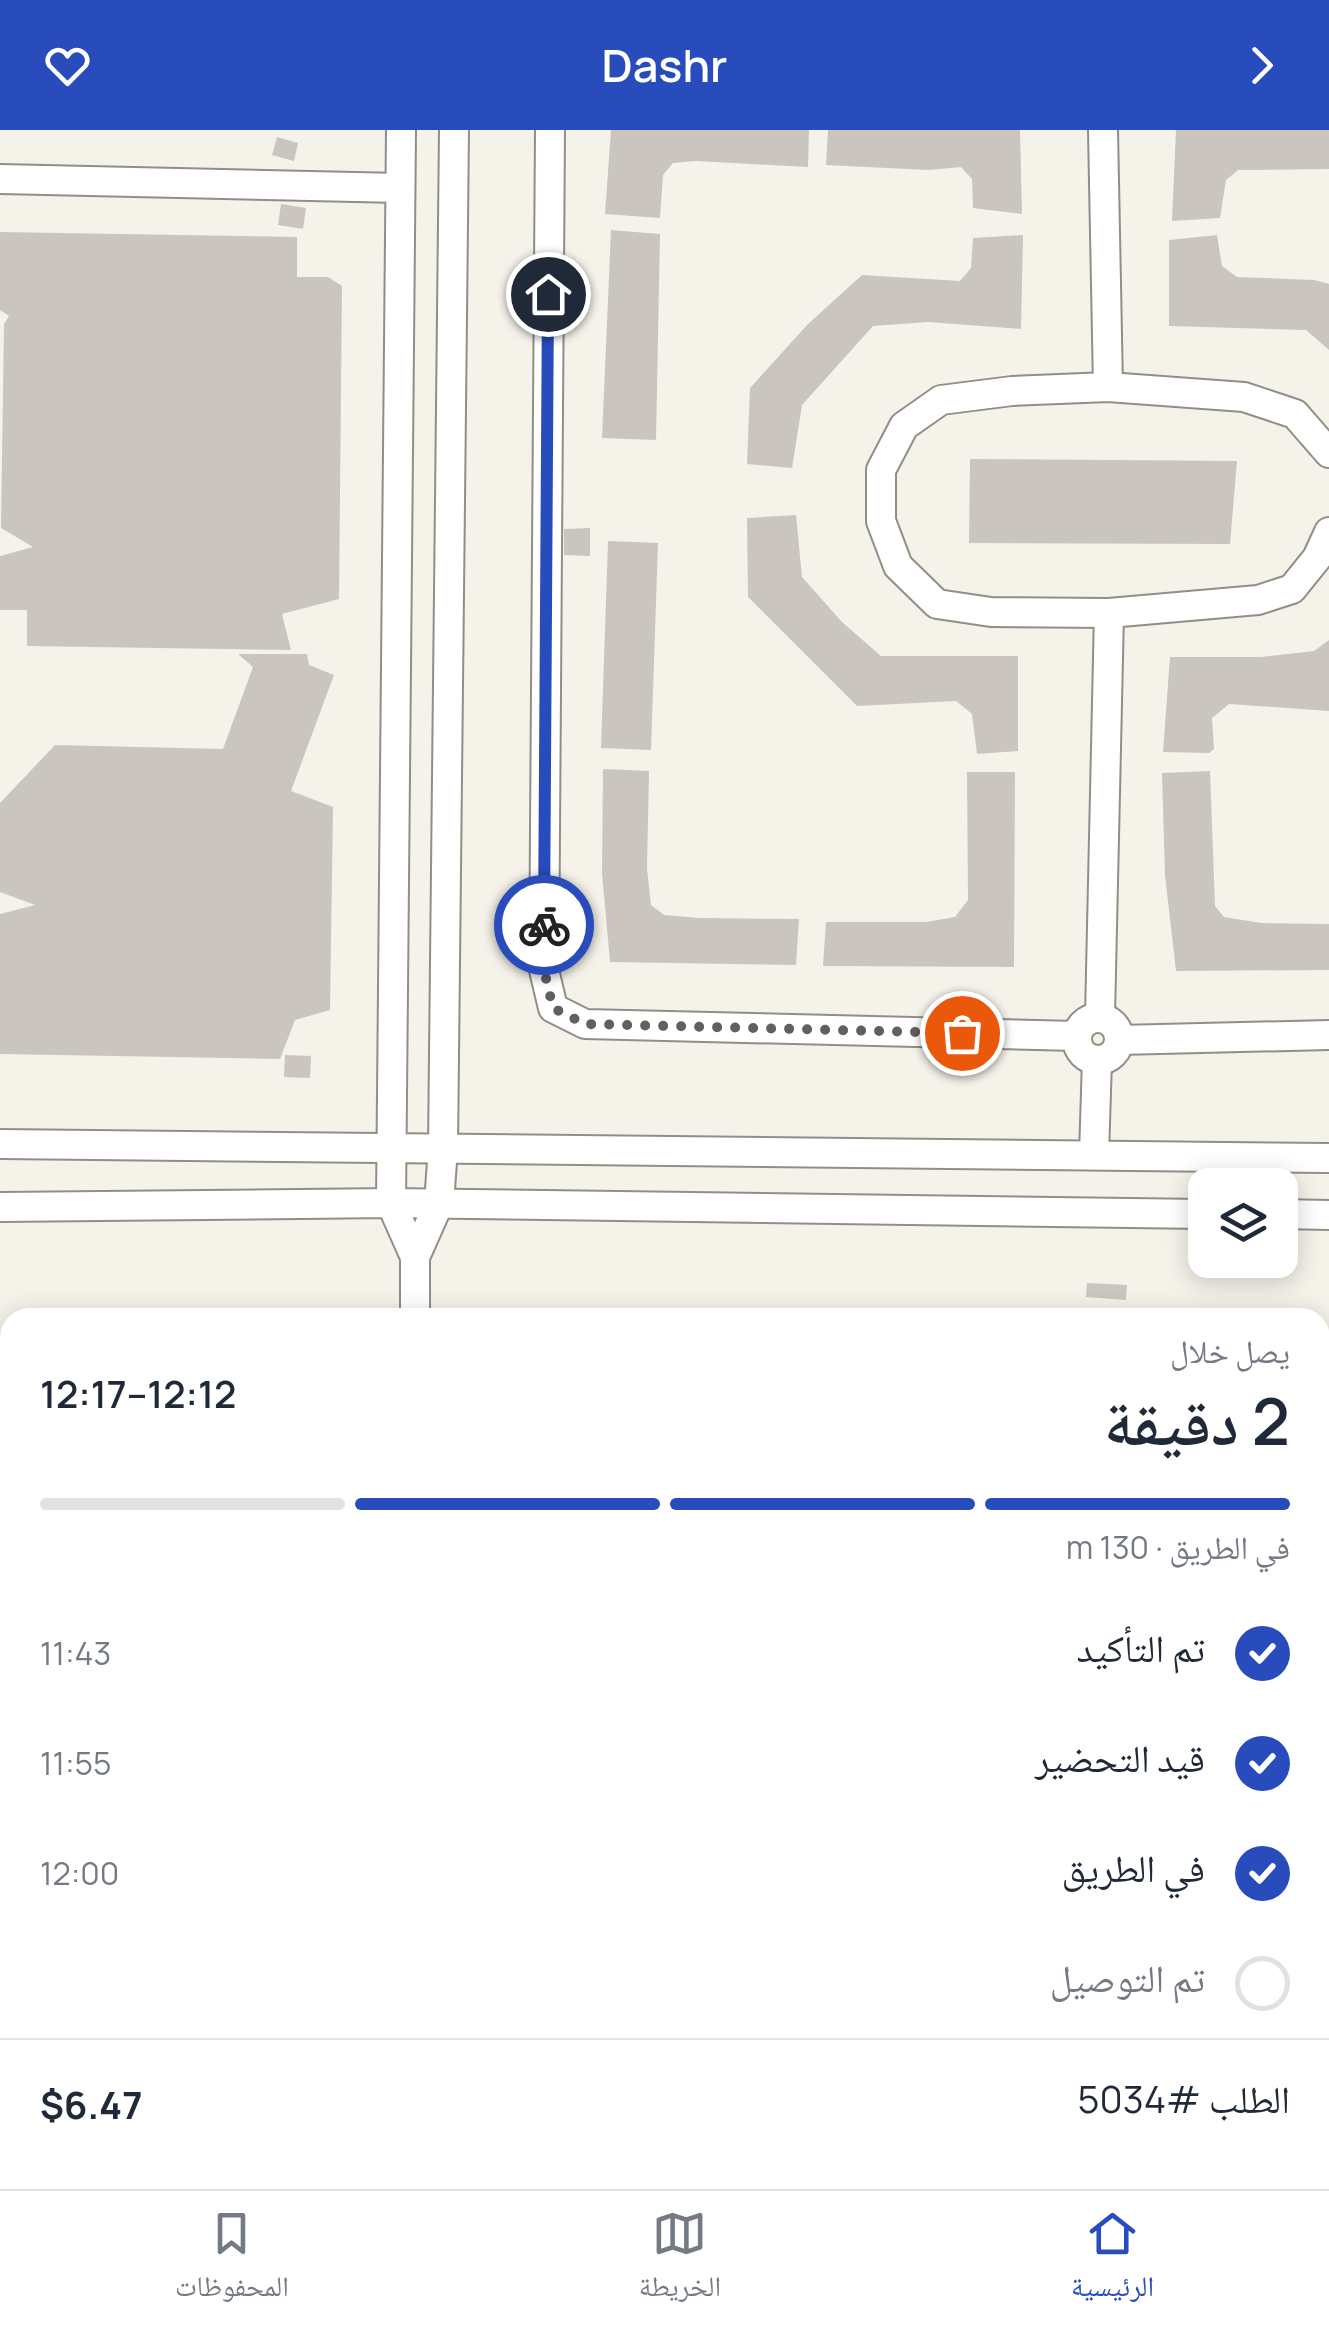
<!DOCTYPE html>
<html lang="ar">
<meta charset="utf-8">
<style>
body{margin:0;font-family:Manrope,"Noto Naskh Arabic",sans-serif;background:#f6f6f7;color:#1f2937;direction:rtl;height:100vh;display:flex;flex-direction:column;font-size:38px;white-space:nowrap}
*{box-sizing:border-box;margin:0}
p{font-size:32px;color:#747a83}
.icon{flex:none;width:55px;height:55px;fill:none;stroke:currentColor;stroke-width:2;stroke-linecap:round;stroke-linejoin:round}
.map{position:relative;flex:1;overflow:hidden;direction:ltr}
.side{position:absolute;left:0px;top:1178px;width:1330px;height:882px;display:flex;flex-direction:column;background:#fff;border-radius:30px 30px 0 0;box-shadow:0 5px 25px #0003;direction:rtl}
.side>*{flex:none}
.buttons{position:absolute;left:1188px;top:1038px;display:grid;gap:20px}
.buttons a{display:grid;place-items:center;width:110px;height:110px;border-radius:20px;background:#fff;box-shadow:0 5px 25px #0003;font-size:50px}
.pin{position:absolute;display:grid;place-items:center;width:85px;height:85px;color:#fff;margin:-42px;border:5px solid #fff;border-radius:50%;box-shadow:0 2px 10px #0007}
.courier{position:absolute;display:grid;place-items:center;width:100px;height:100px;margin:-50px;border:8px solid #284cbb;border-radius:50%;background:#fff;color:#222;box-shadow:0 2px 12px #0007}
.headline em{font-style:normal;font-weight:600}
.headline div{display:flex;flex-direction:column-reverse}
.headline{display:flex;align-items:center;justify-content:space-between;height:170px;padding:0 40px}
h1{font-size:65px;font-weight:600;line-height:75px}
.bar{display:grid;grid-template-columns:repeat(4,1fr);gap:15px 10px;align-content:center;height:120px;padding:0 40px}
.bar i{height:12px;border-radius:8px;background:#e0e1e3}
.bar .selected{background:#284cbb}
.bar p{grid-column:span 4}
.line{display:flex;align-items:center;gap:25px;padding:0 40px;border-top:2px solid #e0e1e3}
.line div{flex:1}
ol{padding:0 40px;list-style:none}
li{display:flex;align-items:center;gap:30px;height:110px}
li p{margin-inline-start:auto}
li .icon{padding:10px;border-radius:50%;background:#284cbb;color:#fff;stroke-width:4}
li:last-child{color:#747a83}
li i{width:55px;height:55px;border:5px solid #e0e1e3;border-radius:50%}
header{display:flex;justify-content:space-between;align-items:center;height:130px;padding:0 40px;background:#284cbb;color:#fff;font-size:45px;font-weight:600}
.dock{display:flex;justify-content:space-around;align-items:center;height:140px;border-top:2px solid #e0e1e3;background:#fff;font-size:28px;color:#747a83}
.dock a{display:grid;justify-items:center;gap:5px}
.dock .selected{color:#284cbb}
.map>svg:first-child{display:block}
.building{fill:#cac6bf}
.lines{fill:none;stroke-linecap:round;stroke-linejoin:round}
.minor-casing{stroke:#918e87;stroke-width:32}
.minor{stroke:#fff;stroke-width:28}
.done{stroke:#62605c;stroke-width:10;stroke-dasharray:0 18}
.route{stroke:#284cbb;stroke-width:12}
</style>
<header><svg class="icon" aria-label="forward" viewBox="0 0 24 24"><path d="M9 5l7 7-7 7"/></svg>Dashr<svg class="icon" aria-label="heart" viewBox="0 0 24 24"><path d="M12 20l-8-8c-3-5 5-10 8-4 3-6 11-1 8 4z"/></svg></header>
<div class="map">
<svg width="1329" height="2059" viewBox="0 0 1329 2059">
<rect width="100%" height="100%" fill="#f5f2ea"/>
<g class="building">
<path d="M611,0H809L808,37L696,31L673,33L663,45L660,88L605,84Z"/>
<path d="M828,0H1020L1022,84L973,78L972,49L961,37L928,40L826,35Z"/>
<path d="M1176,0H1329V39L1238,40L1226,50L1220,88L1172,91Z"/>
<path d="M277,7L298,13L294,31L272,25Z"/>
<path d="M281,74L306,78L303,99L278,95Z"/>
<path d="M611,100L660,104L656,310L602,308Z"/>
<path d="M0,102L297,107V147H328L342,156L339,469L282,484L291,520L27,516V480H0V426L33,417L1,398L4,194L9,186L0,180Z"/>
<path d="M1023,105L1021,199L928,192L873,196L802,275L792,338L747,334L750,258L808,194L862,145L960,151L971,138L973,108Z"/>
<path d="M1217,105L1222,136L1237,147L1314,150L1329,154V220L1306,200L1169,196V110Z"/>
<path d="M970,329L1237,331L1230,414L969,413Z"/>
<path d="M796,385L802,447L842,492L881,526H1018V621L977,624L972,584L956,571L857,576L748,467L747,388Z"/>
<path d="M590,398V426L564,425V399Z"/>
<path d="M608,411L658,413L651,620L601,618Z"/>
<path d="M1329,510V581L1229,574L1212,588L1214,619L1209,623L1163,622L1170,527H1261L1314,521Z"/>
<path d="M238,524H307L309,535L334,545L291,661L333,677L330,880L295,890L280,929L0,924V784L35,775L0,762V673L55,615L223,619L253,537Z"/>
<path d="M603,639L649,641L647,739L651,775L664,785L700,788L799,789L796,835L610,832L602,743Z"/>
<path d="M1210,641L1215,776L1224,787L1261,793L1329,794V840L1176,841L1165,745L1162,643Z"/>
<path d="M967,642H1015L1014,837L823,836L826,792H926L955,787L968,770Z"/>
<path d="M285,925L311,926L310,948L284,947Z"/>
<path d="M1087,1153L1127,1155L1126,1170L1086,1167Z"/>
<path d="M0,1656H10L6,1732H0Z"/>
</g>
<g class="lines">
<defs>
<g id="minor">
<path d="M401,0L391,1073L415,1127"/>
<path d="M550,0L544,840L553,878L585,894L1076,906"/>
<path d="M1103,0L1108,257"/>
<path d="M0,49L400,58"/>
<path d="M1329,323L1295,284L1244,267L1108,257L1012,261L941,270L904,296L881,340V391L898,436L937,474L991,482L1109,483L1258,470L1292,459L1317,428L1329,402"/>
<path d="M1100,887L1109,483"/>
<circle cx="1098" cy="909" r="21"/>
<path d="M1119,910L1329,905"/>
<path d="M0,1014L1329,1028"/>
<path d="M1094,1025L1097,930"/>
<path d="M0,1077L391,1073L1205,1084"/>
<path d="M1280,1084L1329,1085"/>
<path d="M415,1188V1127L439,1073L443,1018L454,0"/>
<path d="M407,2059V2050"/>
</g>
</defs>
<use href="#minor" class="minor-casing"/>
<use href="#minor" class="minor"/>
</g>
<g class="lines">
<path class="done" d="M544,795V840L553,878L585,894L962,903"/>
<path class="route" d="M544,795L548,164"/>
</g>
</svg>
<div class="buttons">
<a><svg class="icon" aria-label="layers" viewBox="0 0 24 24"><path d="M12 4l9 5-9 5-9-5zM3 14l9 5 9-5"/></svg></a>
</div>
<div class="pin" style="left:962px;top:903px;background:#ea580c"><svg class="icon" aria-label="bag" viewBox="0 0 24 24"><path d="M5 8h14l-1 12H6zM9 8a3 3 0 0 1 6 0"/></svg></div>
<div class="pin" style="left:548px;top:164px;background:#1f2937"><svg class="icon" aria-label="home" viewBox="0 0 24 24"><path d="M3 11l9-7 9 7M6 9v11h12V9"/></svg></div>
<div class="courier" style="left:544px;top:795px"><svg class="icon" aria-label="bike" viewBox="0 0 24 24"><circle cx="6" cy="16" r="4"/><circle cx="18" cy="16" r="4"/><path d="M6 16l4-8h5l3 8M10 8l3 8H6M13 5h3"/></svg></div>
<section class="side">
<div class="headline"><div><h1>2 دقيقة</h1><p>يصل خلال</p></div><em>12:12–12:17</em></div>
<div class="bar"><i class="selected"></i><i class="selected"></i><i class="selected"></i><i></i><p>في الطريق · 130 m</p></div>
<ol>
<li><svg class="icon" aria-label="check" viewBox="0 0 24 24"><path d="M5 12l5 5 9-10"/></svg>تم التأكيد<p>11:43</p></li>
<li><svg class="icon" aria-label="check" viewBox="0 0 24 24"><path d="M5 12l5 5 9-10"/></svg>قيد التحضير<p>11:55</p></li>
<li><svg class="icon" aria-label="check" viewBox="0 0 24 24"><path d="M5 12l5 5 9-10"/></svg>في الطريق<p>12:00</p></li>
<li><i></i>تم التوصيل</li>
</ol>
<div class="line" style="height:130px"><div>الطلب #5034</div><b>$6.47</b></div>
</section>
</div>
<nav class="dock">
<a class="selected"><svg class="icon" aria-label="home" viewBox="0 0 24 24"><path d="M3 11l9-7 9 7M6 9v11h12V9"/></svg>الرئيسية</a>
<a><svg class="icon" aria-label="map" viewBox="0 0 24 24"><path d="M3 6l6-2 6 2 6-2v14l-6 2-6-2-6 2zM9 4v14M15 6v14"/></svg>الخريطة</a>
<a><svg class="icon" aria-label="saved" viewBox="0 0 24 24"><path d="M7 4h10v16l-5-4-5 4z"/></svg>المحفوظات</a>
</nav>
